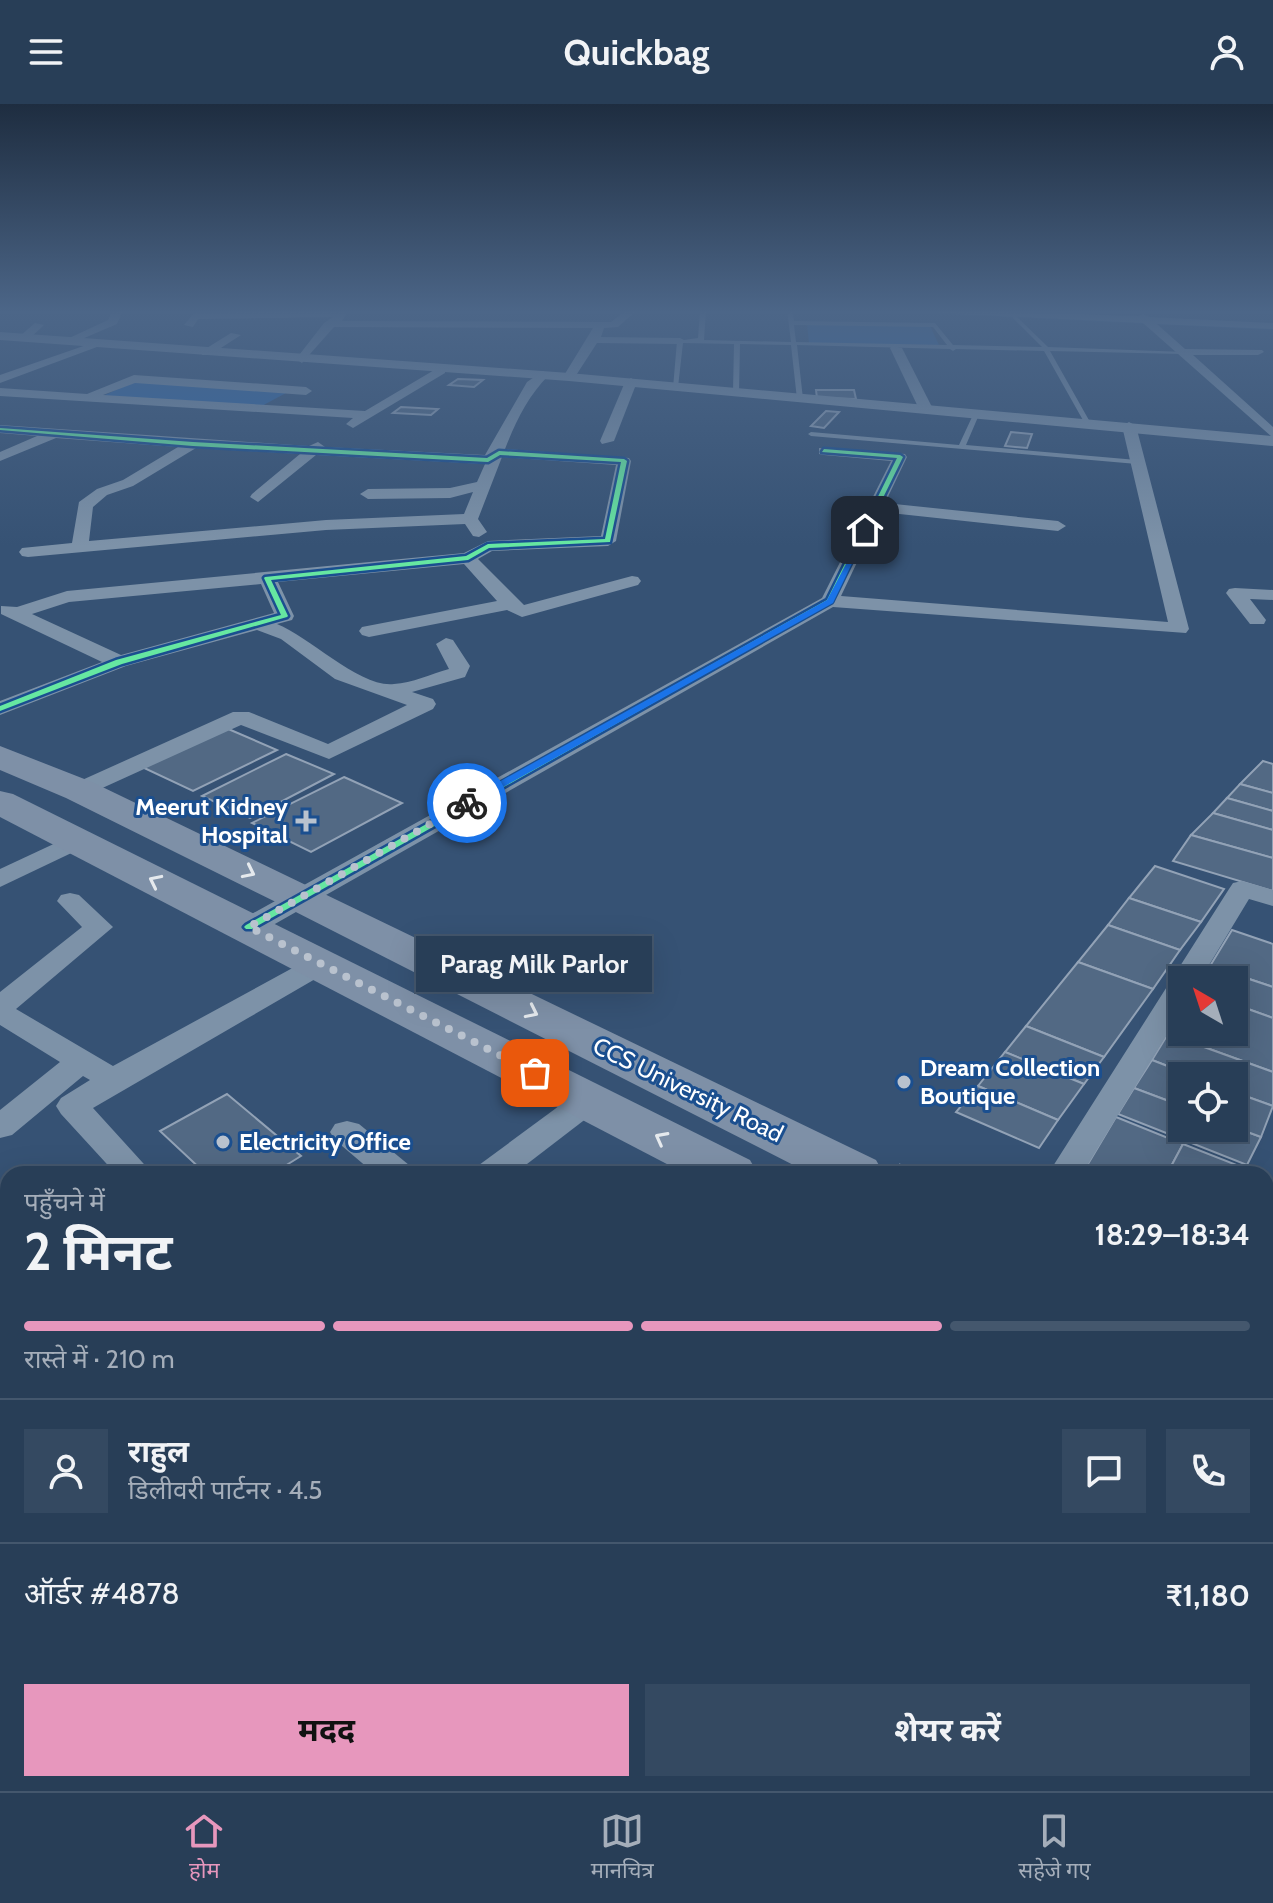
<!DOCTYPE html>
<html lang="hi">
<meta charset="utf-8">
<style>
body{margin:0;font-family:Cabin,"Noto Sans Devanagari",sans-serif;background:#344961;color:#f1f3f6;height:100vh;display:flex;flex-direction:column;font-size:30px;white-space:nowrap}
*{box-sizing:border-box;margin:0}
p{font-size:26px;color:#a5aeba}
.icon{flex:none;width:44px;height:44px;fill:none;stroke:currentColor;stroke-width:2;stroke-linecap:round;stroke-linejoin:round}
.map{position:relative;flex:1;overflow:hidden}
.panel{position:absolute;left:0px;top:1062px;width:1274px;height:626px;display:flex;flex-direction:column;background:#283e57;border-radius:24px 24px 0 0;box-shadow:0 8px 32px #0002,0 0 0 2px #44576d}
.panel>*{flex:none}
.needle{width:52px;rotate:321deg}
.fabs{position:absolute;left:1168px;top:862px;display:grid;gap:16px}
.fabs a{display:grid;place-items:center;width:80px;height:80px;border-radius:0px;background:#283e57;box-shadow:0 8px 32px #0002,0 0 0 2px #44576d;font-size:40px}
.pin{position:absolute;display:grid;place-items:center;width:68px;height:68px;color:#fff;margin:-34px;border-radius:16px;box-shadow:0 4px 12px #0006}
.courier{position:absolute;display:grid;place-items:center;width:80px;height:80px;margin:-40px;border:6px solid #1a73e8;border-radius:50%;background:#fff;color:#222;box-shadow:0 2px 10px #0007}
.bubble{position:absolute;height:56px;border-radius:0px;background:#283e57;box-shadow:0 8px 32px #0002,0 0 0 2px #44576d;font-size:26px;font-weight:700;line-height:56px;text-align:center}
.head em{font-style:normal;font-weight:700}
.head div{display:flex;flex-direction:column-reverse}
.head{display:flex;align-items:center;justify-content:space-between;height:136px;padding:0 24px}
h1{font-size:52px;font-weight:700;line-height:60px}
.bar{display:grid;grid-template-columns:repeat(4,1fr);gap:12px 8px;align-content:center;height:96px;padding:0 24px}
.bar i{height:10px;border-radius:6px;background:#44576d}
.bar .active{background:#e797bd}
.bar p{grid-column:span 4}
.line{display:flex;align-items:center;gap:20px;padding:0 24px;border-top:2px solid #44576d}
.line div{flex:1}
.round{display:grid;place-items:center;flex:none;width:84px;height:84px;border-radius:0px;background:#344961}
.primary-button{display:flex;gap:16px;margin-top:auto;padding:16px 24px}
.primary-button a{flex:1;height:92px;border-radius:0px;background:#e797bd;color:#111;font-size:32px;font-weight:700;line-height:92px;text-align:center}
.primary-button a+a{background:#344961;color:#f1f3f6}
header{display:flex;justify-content:space-between;align-items:center;height:104px;padding:0 24px;background:#283e57;font-size:36px;font-weight:700}
.tabs{display:flex;justify-content:space-around;align-items:center;height:112px;border-top:2px solid #44576d;background:#283e57;font-size:22px;color:#a5aeba}
.tabs a{display:grid;justify-items:center;gap:4px}
.tabs .active{color:#e797bd}
.map>svg:first-child{display:block}
.green{fill:#2f66a5}
.lines{fill:none;stroke-linecap:round;stroke-linejoin:round}
.stream{fill:#3b618d;fill-rule:evenodd}
.building{fill:#526984;stroke:#92a2b6;stroke-width:2}
.path{stroke:#7d92a8;stroke-width:6;stroke-dasharray:5 7;stroke-linecap:butt}
.service{fill:#7d92a8;fill-rule:evenodd}
.minor{fill:#7d92a8;fill-rule:evenodd}
.tertiary{fill:#7d92a8;fill-rule:evenodd}
.trunk{fill:#7e90a7;fill-rule:evenodd}
.cycleway-casing{stroke:#1b4f8f;stroke-width:5}
.cycleway{fill:#66e7a1;fill-rule:evenodd}
.oneway{stroke:#e5e9ed}
.route{fill:#1a73e8}
.done{stroke:#b9c2ce;stroke-width:8;stroke-dasharray:0 14.4}
.poi-dot{fill:#b9c2ce;stroke:#1b4f8f;stroke-width:3}
.labels{text-anchor:middle;stroke-width:6;stroke-linejoin:round;paint-order:stroke}
.poi-label{font-size:24px;font-weight:bold;fill:#fff;stroke:#1b4f8f;text-anchor:start}
.street-label{font-size:24px;fill:#fff;stroke:#1b4f8f}
</style>
<header><svg class="icon" aria-label="menu" viewBox="0 0 24 24"><path d="M4 6h16M4 12h16M4 18h16"/></svg>Quickbag<svg class="icon" aria-label="person" viewBox="0 0 24 24"><circle cx="12" cy="8" r="4"/><path d="M4 21q1-7 8-7t8 7"/></svg></header>
<div class="map">
<svg width="1273" height="1687" viewBox="0 0 1273 1687">
<rect width="100%" height="100%" fill="#365274"/>
<g class="green">
<path d="M807,220L930,222L939,241L809,239Z"/>
<path d="M135,277L286,289L258,304L103,292Z"/>
</g>
<g class="lines">
<path class="stream" d="M873,206L1273,224V226L875,207Z"/>
</g>
<g class="building">
<path d="M458,275L483,276L474,283L449,281Z"/>
<path d="M816,286H854L856,295L817,294Z"/>
<path d="M401,303L438,305L431,311L393,309Z"/>
<path d="M826,307L839,308L824,324L811,322Z"/>
<path d="M1011,328L1032,330L1027,344L1005,342Z"/>
<path d="M226,624L277,646L193,687L142,663Z"/>
<path d="M286,650L334,670L250,714L202,692Z"/>
<path d="M1263,657L1273,660V689L1240,680Z"/>
<path d="M344,673L402,699L311,748L252,719Z"/>
<path d="M1240,680L1273,689V707L1227,694Z"/>
<path d="M1227,694L1273,707V726L1213,709Z"/>
<path d="M1213,709L1273,726V754L1191,731Z"/>
<path d="M1191,731L1273,754V787L1173,757Z"/>
<path d="M1155,762L1224,785L1201,818L1129,794Z"/>
<path d="M1129,794L1201,818L1180,846L1108,821Z"/>
<path d="M1108,821L1180,846L1153,885L1078,858Z"/>
<path d="M1232,826L1273,840V883L1210,862Z"/>
<path d="M1078,858L1153,885L1104,953L1026,922Z"/>
<path d="M1210,862L1273,883V914L1234,900V876H1201Z"/>
<path d="M1234,900L1273,914V968L1168,930L1182,907V928H1234Z"/>
<path d="M1026,922L1104,953L1084,980L1005,948Z"/>
<path d="M1168,930L1273,968V1002L1234,988V972H1193L1152,956Z"/>
<path d="M1005,948L1084,980L1058,1016L978,982Z"/>
<path d="M1152,956L1193,972H1182V1002L1134,984Z"/>
<path d="M978,982L1058,1016L1039,1044L956,1008Z"/>
<path d="M1134,984L1182,1002V1024L1234,1023L1261,1033L1247,1061L1118,1010Z"/>
<path d="M1234,988L1273,1002L1261,1033L1234,1023Z"/>
<path d="M227,990L301,1052L272,1070H206L160,1027Z"/>
<path d="M1116,1013L1183,1040L1167,1070H1082Z"/>
<path d="M1183,1040L1252,1067L1251,1070H1167Z"/>
<path d="M1266,1083L1273,1085V1140L1266,1137Z"/>
<path d="M1266,1137L1273,1140V1200L1266,1197Z"/>
<path d="M8,1176V1275L0,1264V1180Z"/>
<path d="M1266,1515L1273,1519V1687H1239L1228,1680H1266Z"/>
<path d="M478,1680H792L786,1687H471Z"/>
<path d="M1076,1680H1110L1106,1687H1086Z"/>
</g>
<g class="lines">
<path class="path" d="M898,1062L915,1070"/>
<g class="service">
<path d="M700,206H706L704,236L791,238L787,206H792L794,217L935,219L953,241L1042,243L1011,212L1013,209L1048,243L1186,248L1183,250L1050,247L1090,318L1087,320L1084,318L1044,247L956,245L953,247L950,245L797,241L803,295L800,297L797,295L791,241L740,240L739,288L736,290L733,288L734,240L683,239L678,283L673,284L677,237L698,234ZM794,221L933,223L947,241L796,238Z"/>
<path d="M975,311L978,313L966,341L1137,356L1141,358L1137,360L811,332L808,330L811,328L959,341L972,313Z"/>
</g>
<g class="minor">
<path d="M113,206H123L117,220L75,238L65,236L108,216Z"/>
<path d="M349,206L342,217L611,218L626,206H637L618,223L604,224L601,233L680,234L686,237L680,240L597,239L573,276L569,277L563,273L593,224L334,223L302,259L296,255L324,219L333,213L198,215L193,223L184,221L194,209Z"/>
<path d="M933,206L1138,212L1143,210L1149,213L1273,219V225L1157,220L1185,245L1262,246L1264,248L1258,251H1193L1273,323V334L1143,219L938,209Z"/>
<path d="M35,219L44,221L28,236H20V232Z"/>
<path d="M231,229L241,231L210,251H202V247Z"/>
<path d="M95,238L105,240L0,279V271Z"/>
<path d="M892,242L902,244L933,305L931,308L919,305L890,244Z"/>
<path d="M441,262L445,263V269L353,324L346,320L353,314L0,292V284L87,290L134,271L306,283L312,287L306,291L135,279L103,291L365,307Z"/>
<path d="M543,267L549,271C528,292 516,317 505,345L629,354L631,357L616,437L608,442L492,447L478,455L524,501L632,472L638,473L641,477L638,481L522,513L507,506L369,533L362,531L359,527L362,523L497,497L464,460L278,478L294,512L292,516L277,520C310,533 360,584 394,580C412,579 431,570 449,565L436,540L446,534L453,536L470,562L465,573L412,588L433,595L436,600L433,605L329,655L241,621L87,691H71L67,686L71,681L233,608H249L328,640L407,601L335,575L281,535L257,526L126,562L0,611V597L102,558L1,510V502L17,503L67,487L464,449L488,437L601,432L616,361L502,353L478,415L487,428L479,433L473,432L465,420L326,426L28,453L22,452L19,448L22,444L72,439L79,398L97,385L123,376L178,343L56,334L0,357V348L37,332L0,329V321L309,342L318,338L325,343L485,351L527,278ZM196,344L300,350L252,390L250,393L258,398L316,351L485,360L477,378L450,384L368,385L360,390L368,395L450,394L473,388L464,410L326,416L89,437L93,403L107,391L133,382ZM261,480L274,509L121,551L32,510L69,498Z"/>
<path d="M631,274L637,278L614,337L602,340L600,337L625,278Z"/>
<path d="M1129,318L1136,322L1189,525L1186,529L833,503L259,829L249,831L239,829L235,823L239,817L822,494L891,357L824,351L819,350V344L905,350L907,353L885,399L1058,417L1066,422L1058,427L881,408L841,492L1168,518L1122,322Z"/>
<path d="M1235,484L1273,486V496L1250,495L1266,516L1264,520H1250L1229,493L1226,489L1229,485Z"/>
<path d="M75,730L84,733L88,738L84,743L0,783V765Z"/>
<path d="M1242,777L1273,786V802L1249,795L1200,876H1182V906L1082,1070H1048L1229,785L1233,779Z"/>
<path d="M70,789L79,791L113,823L16,905L113,962L309,855L319,852L329,855L333,861L329,867L93,1004L153,1070H116L61,1010L56,1002L61,994L90,976L83,972L12,1031L0,1034V1006L60,958L0,921V888L82,823L57,797L61,791Z"/>
<path d="M589,985L600,988L605,996L600,1004L514,1070H474L479,1061L578,988Z"/>
<path d="M347,1017L359,1020L409,1061L414,1070H375L335,1036L330,1028L335,1020Z"/>
<path d="M0,1299L8,1302V1346L0,1343Z"/>
<path d="M923,1680H976L973,1687H920Z"/>
</g>
<path class="tertiary" d="M0,228L569,269L1273,332V342L569,277L0,236Z"/>
<g class="trunk">
<path d="M0,642L92,678L876,1056L884,1070H811L284,802L66,694L0,666Z"/>
<path d="M0,687L13,690L750,1056L758,1070H686L0,713Z"/>
<path d="M1266,1246L1273,1248V1301L1266,1299Z"/>
<path d="M1266,1320L1273,1323V1382L1266,1380Z"/>
</g>
<defs>
<g id="cycleway">
<path d="M0,324L193,338L487,354L499,347L624,355L627,357L610,438L489,444L468,456L271,476L288,512L287,513L122,560L0,607V602L116,556L281,511L264,474L265,473L466,452L488,440L605,435L621,358L500,351L488,358L193,342L0,326Z"/>
<path d="M824,345L900,351L903,353L832,498L252,825H246L244,823L246,821L827,496L897,354L822,348Z"/>
</g>
</defs>
<use href="#cycleway" class="cycleway-casing"/>
<use href="#cycleway" class="cycleway"/>
</g>
<defs><path id="oneway-chevron" d="M-2-3.5L2.5 0L-2 3.5" fill="none" stroke-width="1.6" stroke-linecap="round" stroke-linejoin="round" transform="scale(2)"/></defs>
<g class="oneway">
<use href="#oneway-chevron" transform="translate(249 768) rotate(26)"/>
<use href="#oneway-chevron" transform="translate(155 777) rotate(-154)"/>
<use href="#oneway-chevron" transform="translate(532 908) rotate(26)"/>
<use href="#oneway-chevron" transform="translate(661 1034) rotate(-152)"/>
</g>
<linearGradient id="sky" x2="0" y2="1"><stop stop-color="#1e2d40"/><stop offset="0.47" stop-color="#4c6688"/><stop offset="1" stop-color="#4c6688" stop-opacity="0"/></linearGradient>
<rect width="1273" height="442" fill="url(#sky)"/>
<path class="route" d="M865,424L868,426L833,499L471,701L461,699L827,496Z"/>
<g class="lines">
<path class="done" d="M467,699L249,823L535,969"/>
</g>
<g class="poi-dot">
<path d="M302 705h8v8h8v8h-8v8h-8v-8h-8v-8h8z"/>
<circle cx="904" cy="978" r="8"/>
<circle cx="223" cy="1038" r="8"/>
</g>
<g class="labels">
<g class="poi-label">
<text x="288" y="711" text-anchor="end">Meerut Kidney<tspan x="288" dy="28">Hospital</tspan></text>
<text x="920" y="972">Dream Collection<tspan x="920" dy="28">Boutique</tspan></text>
<text x="239" y="1046">Electricity Office</text>
</g>
<g class="street-label">
<text transform="translate(688 986) rotate(26)" y="8">CCS University Road</text>
</g>
</g>
</svg>
<div class="fabs">
<a><svg class="needle" viewBox="-14 -14 28 28"><path d="M0-13l5 13h-10z" fill="#e53935"/><path d="M0 13l5-13h-10z" fill="#a5aeba"/></svg></a>
<a><svg class="icon" aria-label="locate" viewBox="0 0 24 24"><circle cx="12" cy="12" r="6"/><path d="M12 2v4M12 18v4M2 12h4M18 12h4"/></svg></a>
</div>
<div class="pin" style="left:535px;top:969px;background:#ea580c"><svg class="icon" aria-label="bag" viewBox="0 0 24 24"><path d="M5 8h14l-1 12H6zM9 8a3 3 0 0 1 6 0"/></svg></div>
<div class="pin" style="left:865px;top:426px;background:#1f2937"><svg class="icon" aria-label="home" viewBox="0 0 24 24"><path d="M3 11l9-7 9 7M6 9v11h12V9"/></svg></div>
<div class="courier" style="left:467px;top:699px"><svg class="icon" aria-label="bike" viewBox="0 0 24 24"><circle cx="6" cy="16" r="4"/><circle cx="18" cy="16" r="4"/><path d="M6 16l4-8h5l3 8M10 8l3 8H6M13 5h3"/></svg></div>
<div class="bubble" style="left:416px;top:832px;width:236px">Parag Milk Parlor</div>
<section class="panel">
<div class="head"><div><h1>2 मिनट</h1><p>पहुँचने में</p></div><em>18:29–18:34</em></div>
<div class="bar"><i class="active"></i><i class="active"></i><i class="active"></i><i></i><p>रास्ते में · 210 m</p></div>
<div class="line" style="height:144px"><a class="round"><svg class="icon" aria-label="person" viewBox="0 0 24 24"><circle cx="12" cy="8" r="4"/><path d="M4 21q1-7 8-7t8 7"/></svg></a><div><b>राहुल</b><p>डिलीवरी पार्टनर · 4.5</p></div><a class="round"><svg class="icon" aria-label="chat" viewBox="0 0 24 24"><path d="M4 5h16v11H9l-5 4z"/></svg></a><a class="round"><svg class="icon" aria-label="phone" viewBox="0 0 24 24"><path d="M5 4h4l2 5-3 2q2 4 5 5l2-3 5 2v4C11 20 4 13 5 4z"/></svg></a></div>
<div class="line" style="height:104px"><div>ऑर्डर #4878</div><b>₹1,180</b></div>
<div class="primary-button"><a>मदद</a><a>शेयर करें</a></div>
</section>
</div>
<nav class="tabs">
<a class="active"><svg class="icon" aria-label="home" viewBox="0 0 24 24"><path d="M3 11l9-7 9 7M6 9v11h12V9"/></svg>होम</a>
<a><svg class="icon" aria-label="map" viewBox="0 0 24 24"><path d="M3 6l6-2 6 2 6-2v14l-6 2-6-2-6 2zM9 4v14M15 6v14"/></svg>मानचित्र</a>
<a><svg class="icon" aria-label="saved" viewBox="0 0 24 24"><path d="M7 4h10v16l-5-4-5 4z"/></svg>सहेजे गए</a>
</nav>
